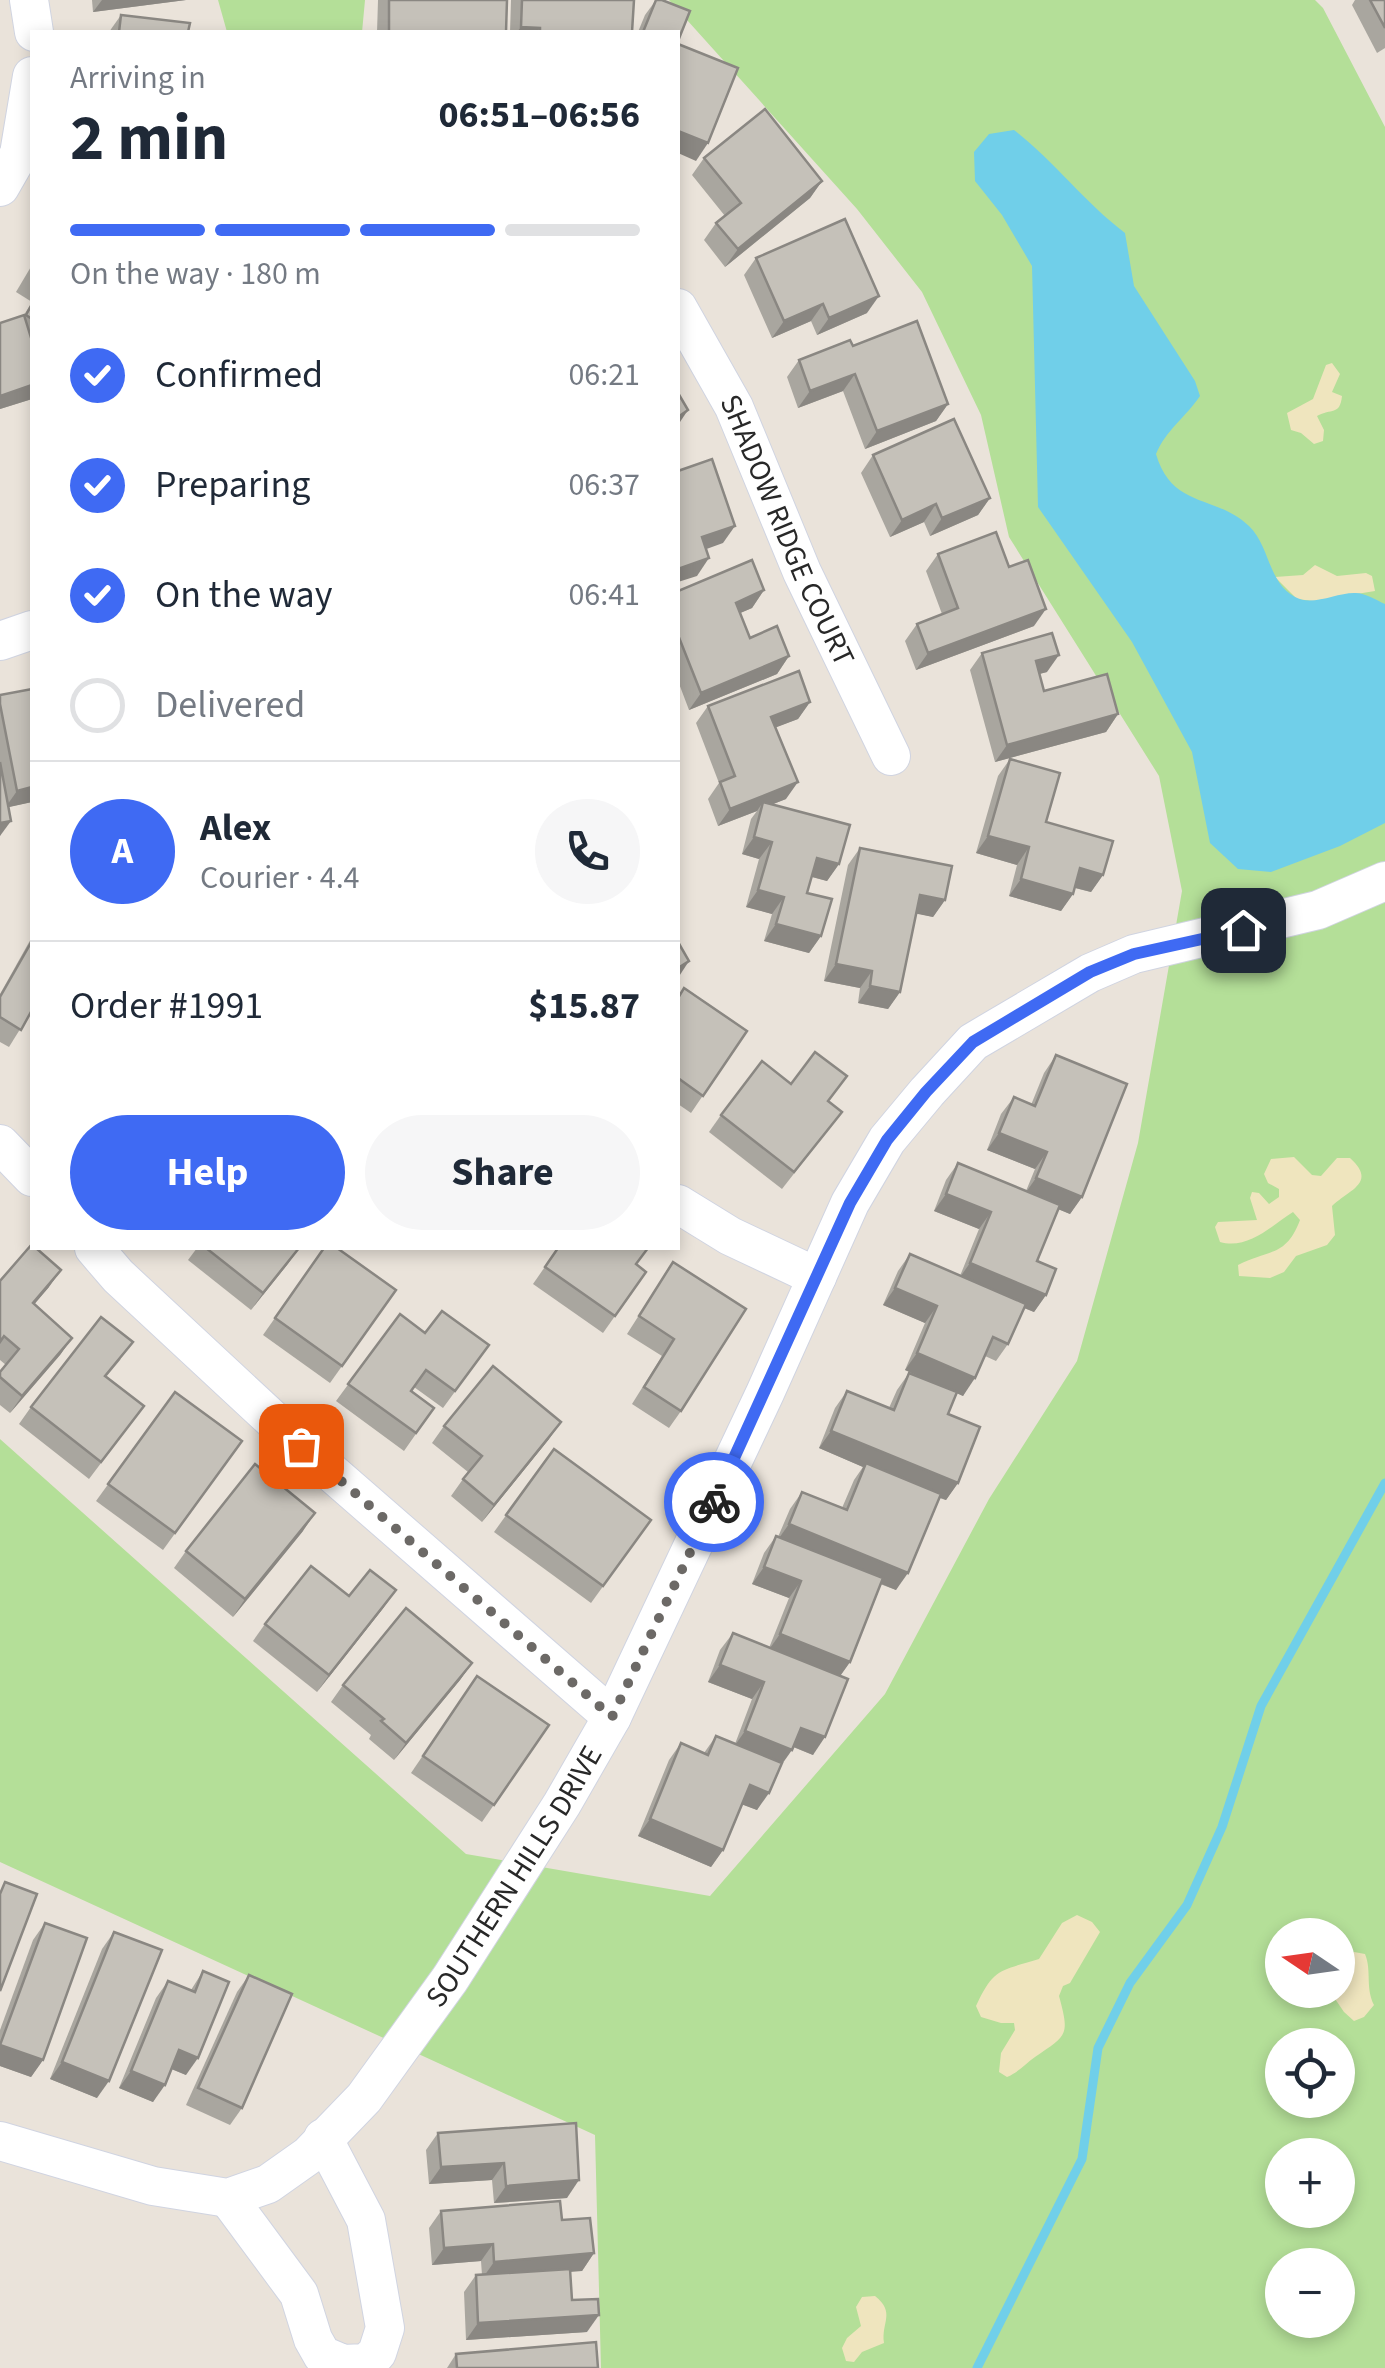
<!DOCTYPE html>
<meta charset="utf-8">
<style>
body{margin:0;font-family:"Source Sans 3",sans-serif;background:#f6f6f7;color:#1f2937;height:100vh;display:flex;flex-direction:column;font-size:38px;white-space:nowrap}
*{box-sizing:border-box;margin:0}
p{font-size:32px;color:#747a83}
.icon{flex:none;width:55px;height:55px;fill:none;stroke:currentColor;stroke-width:2;stroke-linecap:round;stroke-linejoin:round}
.map{position:relative;flex:1;overflow:hidden}
.details{position:absolute;left:30px;top:30px;width:650px;height:1220px;display:flex;flex-direction:column;background:#fff;border-radius:0px;box-shadow:0 5px 15px #0003}
.details>*{flex:none}
.needle{width:65px;rotate:283deg}
.fabs{position:absolute;left:1265px;top:1918px;display:grid;gap:20px}
.fabs a{display:grid;place-items:center;width:90px;height:90px;border-radius:50%;background:#fff;box-shadow:0 5px 15px #0003;font-size:50px}
.pin{position:absolute;display:grid;place-items:center;width:85px;height:85px;color:#fff;margin:-42px;border-radius:20px;box-shadow:0 5px 15px #0006}
.courier{position:absolute;display:grid;place-items:center;width:100px;height:100px;margin:-50px;border:8px solid #3f6af3;border-radius:50%;background:#fff;color:#222;box-shadow:0 2px 12px #0007}
.summary em{font-style:normal;font-weight:700}
.summary div{display:flex;flex-direction:column-reverse}
.summary{display:flex;align-items:center;justify-content:space-between;height:170px;padding:0 40px}
h1{font-size:65px;font-weight:700;line-height:75px}
.bar{display:grid;grid-template-columns:repeat(4,1fr);gap:15px 10px;align-content:center;height:120px;padding:0 40px}
.bar i{height:12px;border-radius:8px;background:#e0e1e3}
.bar .selected{background:#3f6af3}
.bar p{grid-column:span 4}
.line{display:flex;align-items:center;gap:25px;padding:0 40px;border-top:2px solid #e0e1e3}
.line div{flex:1}
.round{display:grid;place-items:center;flex:none;width:105px;height:105px;border-radius:52px;background:#f6f6f7}
ol{padding:0 40px;list-style:none}
li{display:flex;align-items:center;gap:30px;height:110px}
li p{margin-inline-start:auto}
li .icon{padding:10px;border-radius:50%;background:#3f6af3;color:#fff;stroke-width:4}
li:last-child{color:#747a83}
li i{width:55px;height:55px;border:5px solid #e0e1e3;border-radius:50%}
.cta{display:flex;gap:20px;margin-top:auto;padding:20px 40px}
.cta a{flex:1;height:115px;border-radius:60px;background:#3f6af3;color:#fff;font-size:40px;font-weight:700;line-height:115px;text-align:center}
.cta a+a{background:#f6f6f7;color:#1f2937}
.map>svg:first-child{display:block}
.green{fill:#b4df98;fill-rule:evenodd}
.sand{fill:#efe5be}
.water{fill:#70cfe9}
.lines{fill:none;stroke-linecap:round;stroke-linejoin:round}
.stream{stroke:#70cfe9;stroke-width:9}
.minor-casing{stroke:#d0d4e1;stroke-width:40}
.minor{stroke:#fff;stroke-width:38}
.wall{fill:#a9a69f}
.shaded-wall{fill:#8a8782}
.building{fill:#c5c1b9;stroke:#8a8782;stroke-width:2.5}
.done{stroke:#6c6966;stroke-width:10;stroke-dasharray:0 18}
.route{stroke:#3f6af3;stroke-width:12}
.labels{text-anchor:middle;stroke-width:9;stroke-linejoin:round;paint-order:stroke}
.street-label{font-size:30px;fill:#282828;stroke:#fff}
</style>
<div class="map">
<svg width="1385" height="2368" viewBox="0 0 1385 2368">
<rect width="100%" height="100%" fill="#eae3da"/>
<g class="green">
<path d="M218,0H365L362,32H227Z"/>
<path d="M669,0H1315L1323,8L1385,127V2368H601L595,2135L0,1862V1439L466,1854L710,1896L885,1694L989,1499L1077,1361L1138,1143L1182,891L1159,776L1009,537L981,415L922,292L857,209ZM1282,1935H1338V1990H1282ZM1282,2045H1338V2100H1282ZM1282,2155H1338V2210H1282ZM1282,2265H1338V2320H1282Z"/>
</g>
<g class="sand">
<path d="M1332,363L1340,374L1332,392L1342,396C1340,416 1331,408 1317,416L1324,430L1323,441L1314,444L1301,433L1291,430L1287,413L1313,399L1326,365Z"/>
<path d="M1315,565L1337,576L1366,573L1372,576L1375,591L1313,601L1297,599L1275,577L1303,575Z"/>
<path d="M1294,1157L1312,1175L1321,1176L1337,1158H1350C1378,1183 1348,1190 1332,1206L1335,1235L1327,1245L1296,1256L1284,1272L1270,1278L1239,1276L1238,1265C1270,1249 1286,1257 1300,1220L1293,1212C1271,1226 1248,1250 1220,1242L1215,1227L1218,1222L1257,1220L1250,1198L1252,1192L1259,1193L1269,1204L1279,1197V1189L1268,1183L1264,1174L1271,1159Z"/>
<path d="M1077,1915L1092,1922L1100,1932L1070,1983L1063,1986L1059,1996C1070,2036 1067,2035 1035,2057C1025,2064 1019,2072 1007,2077L999,2072L1001,2053L1015,2030L1014,2023H1001L981,2017L976,2006C994,1967 1001,1971 1039,1959L1062,1923Z"/>
<path d="M1354,1952L1365,1954C1372,1971 1365,1987 1374,2005L1364,2017L1354,2021L1344,2012L1329,1990H1338C1338,1971 1335,1961 1354,1952Z"/>
<path d="M875,2296C896,2313 881,2322 884,2343L862,2352L854,2362L846,2361L842,2348L847,2338L861,2326L856,2307L862,2297Z"/>
</g>
<path class="water" d="M1014,130C1054,161 1084,202 1125,233L1134,286L1195,381L1200,396C1185,418 1166,430 1156,454C1172,509 1215,494 1249,526C1270,546 1268,583 1295,597C1313,607 1337,592 1356,593C1365,593 1376,600 1385,604V823L1340,846L1271,872L1238,869L1210,843L1192,752L1132,642L1038,507L1032,266L1002,215L975,181L974,152L989,134Z"/>
<g class="lines">
<path class="stream" d="M977,2368L1082,2159L1098,2048L1130,1983L1187,1905L1222,1827L1261,1706L1385,1483"/>
<defs>
<g id="minor">
<path d="M29,0L34,32"/>
<path d="M0,187L19,154L32,76"/>
<path id="s1" d="M678,308L734,407L802,572L891,756"/>
<path d="M0,641L32,630"/>
<path d="M0,1144L32,1177"/>
<path d="M678,1204L730,1236L817,1277"/>
<path d="M94,1248L118,1276L301,1446L612,1717"/>
<path id="s2" d="M0,2141L153,2186L228,2198L268,2184L309,2155L364,2098L450,1979L562,1804L612,1717L765,1393L850,1203L887,1140L927,1092L973,1042L1090,973L1134,954L1318,910L1385,881"/>
<path d="M228,2198L299,2294L313,2339L322,2355L343,2364L366,2363L377,2353L385,2328L366,2220L323,2138"/>
</g>
</defs>
<use href="#minor" class="minor-casing"/>
<use href="#minor" class="minor"/>
</g>
<g class="wall">
<path d="M92,0H186L93,12Z"/>
<path d="M378,0H507L506,32H377Z"/>
<path d="M511,0H634L632,32H510Z"/>
<path d="M656,0L678,32H638L645,15Z"/>
<path d="M1355,0H1385V48L1377,53L1352,5Z"/>
<path d="M121,15L188,32H109Z"/>
<path d="M704,158L822,181L810,198L725,267L704,240L716,223L725,216L692,175Z"/>
<path d="M756,258L867,313L817,335L811,321L772,338L744,275Z"/>
<path d="M32,265V302L16,292Z"/>
<path d="M32,302V399L0,409V323L24,315Z"/>
<path d="M853,346L948,404L936,421L865,449L843,391L798,408L787,377L799,360Z"/>
<path d="M873,455L990,498L978,515L930,536L924,522L890,537L861,473Z"/>
<path d="M938,554L1009,567L1034,626L916,670L905,641L917,624L942,614L926,571Z"/>
<path d="M764,590L752,608L740,613L750,638L789,656L777,674L689,710L678,681V591Z"/>
<path d="M982,653L1047,672L1039,674L1044,691L1118,714L1106,732L995,762L970,670Z"/>
<path d="M32,691V802L8,807L0,836V695Z"/>
<path d="M810,702L798,719L776,727L786,799L773,804L839,864L827,881L812,877L807,893L821,936L809,953L764,941L772,914L746,907L759,859L742,854L751,819L757,811L718,826L708,799L719,783L696,723L708,706Z"/>
<path d="M1010,759L1046,822L1103,875L1091,892L1075,888L1073,894L1061,911L1009,896L1017,865L976,853L998,776Z"/>
<path d="M860,848L945,900L933,917L916,913L900,992L888,1009L858,1003L860,988L824,981L848,865Z"/>
<path d="M32,937V1010L9,1047L0,1042V994Z"/>
<path d="M678,997L747,1031L691,1113L678,1104Z"/>
<path d="M1056,1055L1082,1197L1070,1214L1058,1209L1037,1261L1046,1295L1034,1312L1024,1308L1008,1344L996,1361L985,1356L963,1396L957,1393L948,1414L958,1483L946,1500L939,1498L896,1590L880,1584L850,1662L840,1676L813,1755L793,1747L782,1763L757,1810L742,1804L723,1850L711,1867L638,1836L669,1760L681,1743L704,1753L716,1736L735,1744L752,1699L708,1682L720,1650L733,1633L769,1648L789,1598L752,1584L764,1553L776,1536L778,1537L790,1509L802,1492L842,1508L854,1480L863,1467L819,1448L835,1408L847,1391L889,1408L897,1390L909,1373L942,1386L905,1370L925,1323L883,1305L898,1271L910,1254L960,1276L979,1229L934,1211L946,1180L958,1163L1026,1191L1035,1169L987,1150L1001,1114L1014,1097L1031,1105L1044,1073Z"/>
<path d="M791,1084L828,1102L842,1112L782,1189L709,1132L721,1115Z"/>
<path d="M197,1248H299L251,1310L188,1260Z"/>
<path d="M324,1248L396,1290L330,1383L263,1335Z"/>
<path d="M558,1248L636,1264L646,1272L603,1333L533,1284Z"/>
<path d="M673,1262L681,1411L669,1428L632,1404L662,1356L627,1334Z"/>
<path d="M0,1281L49,1287L34,1304L72,1338L60,1355L10,1413L0,1405V1372L6,1365L0,1360Z"/>
<path d="M400,1314L425,1333L489,1345L443,1408L414,1387L411,1391L434,1408L404,1451L336,1401Z"/>
<path d="M121,1359L106,1377L144,1406L89,1479L19,1424L31,1407Z"/>
<path d="M175,1392L242,1441L163,1550L96,1501Z"/>
<path d="M444,1426L549,1439L482,1522L451,1496L468,1472L432,1443Z"/>
<path d="M554,1449L651,1520L591,1603L494,1532Z"/>
<path d="M303,1531L233,1617L174,1568L186,1551Z"/>
<path d="M349,1596L384,1607L317,1692L253,1641L265,1624Z"/>
<path d="M472,1663L460,1680L394,1760L369,1739L371,1735L331,1702L343,1685Z"/>
<path d="M477,1676L549,1725L482,1822L411,1773Z"/>
<path d="M45,1923L43,2060L31,2077L0,2066V2030L33,1940Z"/>
<path d="M114,1932L97,2098L50,2079L102,1949Z"/>
<path d="M203,1971L186,2075L171,2069L153,2102L119,2088L156,1998L168,1981L191,1990Z"/>
<path d="M249,1975L242,2108L230,2125L186,2105L237,1992Z"/>
<path d="M576,2123L567,2198L494,2203L492,2180L429,2184L426,2150L438,2133Z"/>
<path d="M441,2211L562,2220L594,2253L582,2271H570L572,2300L587,2332L466,2340L464,2292L476,2275H482L481,2261L432,2265L429,2228Z"/>
<path d="M456,2354L598,2368H447Z"/>
</g>
<g class="shaded-wall">
<path d="M102,0H186L93,12Z"/>
<path d="M521,27L540,28L537,32H517Z"/>
<path d="M678,131L708,143L696,161L678,153Z"/>
<path d="M822,181L810,198L725,267L738,249Z"/>
<path d="M879,296L867,313L817,335L829,318Z"/>
<path d="M823,304L811,321L772,338L784,321Z"/>
<path d="M855,374L843,391L798,408L810,391Z"/>
<path d="M32,385V399L0,409V396Z"/>
<path d="M948,404L936,421L865,449L877,431Z"/>
<path d="M688,410L678,425V417Z"/>
<path d="M990,498L978,515L930,536L942,518Z"/>
<path d="M936,504L924,522L890,537L902,520Z"/>
<path d="M735,526L723,543L690,555L702,537Z"/>
<path d="M709,558L697,576L678,582V569Z"/>
<path d="M764,590L752,608L724,620L736,603Z"/>
<path d="M1046,609L1034,626L916,670L928,653Z"/>
<path d="M1059,655L1047,672L1024,678L1036,661Z"/>
<path d="M789,656L777,674L689,710L701,693Z"/>
<path d="M810,702L798,719L759,734L771,717Z"/>
<path d="M1118,714L1106,732L995,762L1007,745Z"/>
<path d="M798,782L786,799L761,809L763,802L757,811L718,826L730,809Z"/>
<path d="M32,787V802L5,808L17,791Z"/>
<path d="M11,821L0,836V823Z"/>
<path d="M988,836L1029,847L1017,865L976,853Z"/>
<path d="M754,837L772,842L759,859L742,854Z"/>
<path d="M817,858L839,864L827,881L805,875Z"/>
<path d="M1080,868L1103,875L1091,892L1068,886Z"/>
<path d="M1021,879L1073,894L1061,911L1009,896Z"/>
<path d="M758,890L784,897L772,914L746,907Z"/>
<path d="M920,895L945,900L933,917L908,912Z"/>
<path d="M776,924L821,936L809,953L764,941Z"/>
<path d="M689,961L678,978V968Z"/>
<path d="M836,964L872,971L860,988L824,981Z"/>
<path d="M870,986L900,992L888,1009L858,1003Z"/>
<path d="M999,1133L1047,1152L1035,1169L987,1150Z"/>
<path d="M1036,1178L1082,1197L1070,1214L1024,1195Z"/>
<path d="M946,1194L991,1212L979,1229L934,1211Z"/>
<path d="M299,1248L287,1265L251,1310L263,1293Z"/>
<path d="M970,1263L1046,1295L1034,1312L958,1280Z"/>
<path d="M61,1270L49,1287L21,1320L33,1303Z"/>
<path d="M895,1288L937,1306L925,1323L883,1305Z"/>
<path d="M72,1338L60,1355L10,1413L22,1396Z"/>
<path d="M917,1353L975,1378L963,1396L905,1370Z"/>
<path d="M561,1422L549,1439L482,1522L494,1505Z"/>
<path d="M831,1431L958,1483L946,1500L864,1467L866,1463L863,1467L819,1448Z"/>
<path d="M315,1513L303,1531L233,1617L245,1599Z"/>
<path d="M789,1524L908,1573L896,1590L777,1541Z"/>
<path d="M764,1567L801,1581L789,1598L752,1584Z"/>
<path d="M396,1590L384,1607L317,1692L329,1675Z"/>
<path d="M780,1634L850,1662L838,1679L768,1651Z"/>
<path d="M472,1663L460,1680L394,1760L406,1743Z"/>
<path d="M720,1665L764,1682L752,1699L708,1682Z"/>
<path d="M801,1728L825,1737L813,1755L789,1745Z"/>
<path d="M745,1731L792,1750L780,1767L733,1748Z"/>
<path d="M750,1785L769,1793L757,1810L738,1803Z"/>
<path d="M650,1819L723,1850L711,1867L638,1836Z"/>
<path d="M0,2045L43,2060L31,2077L0,2066Z"/>
<path d="M179,2050L198,2058L186,2075L167,2067Z"/>
<path d="M62,2062L109,2081L97,2098L50,2079Z"/>
<path d="M131,2071L165,2085L153,2102L119,2088Z"/>
<path d="M504,2163L492,2180L429,2184L441,2167Z"/>
<path d="M579,2180L567,2198L494,2203L506,2186Z"/>
<path d="M493,2244L481,2261L432,2265L444,2248Z"/>
<path d="M594,2253L582,2271L482,2279L494,2262Z"/>
<path d="M599,2315L587,2332L466,2340L478,2323Z"/>
</g>
<g class="building">
<path d="M389,0H507L506,32H389Z"/>
<path d="M522,0H634L632,32H540V28L521,27Z"/>
<path d="M656,0H662L690,11L678,41V32H643Z"/>
<path d="M1370,0H1385V28Z"/>
<path d="M121,15L190,23L188,32H119Z"/>
<path d="M678,44L738,68L708,143L678,131Z"/>
<path d="M765,109L822,181L738,249L716,223L741,203L704,158Z"/>
<path d="M845,219L879,296L829,318L823,304L784,321L756,258Z"/>
<path d="M32,304V319L26,315Z"/>
<path d="M24,315L32,341V385L0,396V323Z"/>
<path d="M917,321L948,404L877,431L855,374L810,391L799,360L850,340L853,346Z"/>
<path d="M678,393L688,410L678,417Z"/>
<path d="M954,419L990,498L942,518L936,504L902,520L873,455Z"/>
<path d="M712,459L735,526L702,537L709,558L678,569V471Z"/>
<path d="M996,532L1009,567L1028,560L1046,609L928,653L917,624L958,608L938,554Z"/>
<path d="M752,560L764,590L736,603L750,638L777,626L789,656L701,693L678,635V591Z"/>
<path d="M1052,633L1059,655L1036,661L1044,691L1107,674L1118,714L1007,745L982,653Z"/>
<path d="M799,671L810,702L771,717L798,782L730,809L720,782L735,776L708,706Z"/>
<path d="M32,689V787L17,791L0,704V695Z"/>
<path d="M1010,759L1060,773L1046,822L1113,841L1103,875L1080,868L1073,894L1021,879L1029,847L988,836Z"/>
<path d="M0,762L11,821L0,823Z"/>
<path d="M763,802L850,825L839,864L817,858L807,893L832,899L821,936L776,924L784,897L758,890L772,842L754,837Z"/>
<path d="M860,848L952,866L945,900L920,895L900,992L870,986L872,971L836,964Z"/>
<path d="M32,941V1010L21,1030L0,1017V997Z"/>
<path d="M678,942L689,961L678,968Z"/>
<path d="M684,988L747,1031L703,1096L678,1078V998Z"/>
<path d="M815,1052L847,1076L828,1101L842,1112L794,1172L721,1115L762,1061L791,1084Z"/>
<path d="M1056,1055L1127,1084L1082,1197L1036,1178L1047,1152L999,1133L1014,1097L1035,1106Z"/>
<path d="M958,1163L1060,1205L1037,1261L1056,1269L1046,1295L970,1263L991,1212L946,1194Z"/>
<path d="M32,1244V1248H36L61,1270L33,1303L72,1338L22,1396L0,1377V1372L19,1349L4,1336L0,1342V1281Z"/>
<path d="M206,1248H299L263,1293Z"/>
<path d="M324,1248H337L396,1290L342,1366L275,1318Z"/>
<path d="M558,1248H648L636,1264L646,1272L615,1316L545,1267Z"/>
<path d="M910,1254L1026,1304L1008,1344L993,1337L975,1378L917,1353L937,1306L895,1288Z"/>
<path d="M673,1262L746,1309L681,1411L644,1387L674,1339L639,1316Z"/>
<path d="M442,1311L489,1345L455,1391L426,1370L411,1391L434,1408L416,1433L348,1384L400,1314L425,1333Z"/>
<path d="M101,1317L133,1342L105,1376L144,1406L101,1462L31,1407Z"/>
<path d="M493,1366L561,1422L494,1505L463,1479L482,1456L444,1426Z"/>
<path d="M909,1373L957,1392L948,1414L980,1427L958,1483L831,1431L847,1391L894,1410Z"/>
<path d="M175,1392L242,1441L175,1533L108,1484Z"/>
<path d="M554,1449L651,1520L603,1586L506,1515Z"/>
<path d="M866,1463L941,1494L908,1573L789,1524L802,1492L847,1510Z"/>
<path d="M255,1464L315,1513L245,1599L186,1551Z"/>
<path d="M776,1536L883,1578L850,1662L780,1634L801,1581L764,1567Z"/>
<path d="M311,1566L349,1596L370,1570L396,1590L329,1675L265,1624Z"/>
<path d="M406,1608L472,1663L406,1743L381,1721L384,1719L343,1685Z"/>
<path d="M733,1633L848,1679L825,1737L801,1728L792,1750L745,1731L764,1682L720,1665Z"/>
<path d="M477,1676L549,1725L494,1805L423,1756Z"/>
<path d="M716,1736L782,1763L769,1793L750,1785L723,1850L650,1819L681,1743L708,1755Z"/>
<path d="M5,1882L37,1894L0,1991V1894Z"/>
<path d="M45,1923L87,1938L43,2060L0,2045Z"/>
<path d="M114,1932L162,1950L109,2081L62,2062Z"/>
<path d="M203,1971L229,1982L198,2058L179,2050L165,2085L131,2071L168,1981L195,1992Z"/>
<path d="M249,1975L292,1994L242,2108L198,2088Z"/>
<path d="M576,2123L579,2180L506,2186L504,2163L441,2167L438,2133Z"/>
<path d="M560,2201L562,2220L590,2218L594,2253L494,2262L493,2244L444,2248L441,2211Z"/>
<path d="M570,2269L572,2300L598,2299L599,2315L478,2323L476,2275Z"/>
<path d="M596,2342L598,2368H457L456,2354Z"/>
</g>
<g class="lines">
<path class="done" d="M301,1446L612,1717L714,1502"/>
<path class="route" d="M714,1502L850,1203L887,1140L926,1092L973,1042L1090,972L1134,954L1243,930"/>
</g>
<g class="labels">
<g class="street-label">
<text dy="10" stroke="none"><textPath href="#s1" startOffset="248">SHADOW RIDGE COURT</textPath></text>
<text dy="10" stroke="none"><textPath href="#s2" startOffset="675">SOUTHERN HILLS DRIVE</textPath></text>
</g>
</g>
</svg>
<div class="fabs">
<a><svg class="needle" viewBox="-14 -14 28 28"><path d="M0-13l5 13h-10z" fill="#e53935"/><path d="M0 13l5-13h-10z" fill="#747a83"/></svg></a>
<a><svg class="icon" aria-label="locate" viewBox="0 0 24 24"><circle cx="12" cy="12" r="6"/><path d="M12 2v4M12 18v4M2 12h4M18 12h4"/></svg></a>
<a>+</a>
<a>−</a>
</div>
<div class="pin" style="left:301px;top:1446px;background:#ea580c"><svg class="icon" aria-label="bag" viewBox="0 0 24 24"><path d="M5 8h14l-1 12H6zM9 8a3 3 0 0 1 6 0"/></svg></div>
<div class="pin" style="left:1243px;top:930px;background:#1f2937"><svg class="icon" aria-label="home" viewBox="0 0 24 24"><path d="M3 11l9-7 9 7M6 9v11h12V9"/></svg></div>
<div class="courier" style="left:714px;top:1502px"><svg class="icon" aria-label="bike" viewBox="0 0 24 24"><circle cx="6" cy="16" r="4"/><circle cx="18" cy="16" r="4"/><path d="M6 16l4-8h5l3 8M10 8l3 8H6M13 5h3"/></svg></div>
<section class="details">
<div class="summary"><div><h1>2 min</h1><p>Arriving in</p></div><em>06:51–06:56</em></div>
<div class="bar"><i class="selected"></i><i class="selected"></i><i class="selected"></i><i></i><p>On the way · 180 m</p></div>
<ol>
<li><svg class="icon" aria-label="check" viewBox="0 0 24 24"><path d="M5 12l5 5 9-10"/></svg>Confirmed<p>06:21</p></li>
<li><svg class="icon" aria-label="check" viewBox="0 0 24 24"><path d="M5 12l5 5 9-10"/></svg>Preparing<p>06:37</p></li>
<li><svg class="icon" aria-label="check" viewBox="0 0 24 24"><path d="M5 12l5 5 9-10"/></svg>On the way<p>06:41</p></li>
<li><i></i>Delivered</li>
</ol>
<div class="line" style="height:180px"><b class="round" style="background:#3f6af3;color:#fff">A</b><div><b>Alex</b><p>Courier · 4.4</p></div><a class="round"><svg class="icon" aria-label="phone" viewBox="0 0 24 24"><path d="M5 4h4l2 5-3 2q2 4 5 5l2-3 5 2v4C11 20 4 13 5 4z"/></svg></a></div>
<div class="line" style="height:130px"><div>Order #1991</div><b>$15.87</b></div>
<div class="cta"><a>Help</a><a>Share</a></div>
</section>
</div>
